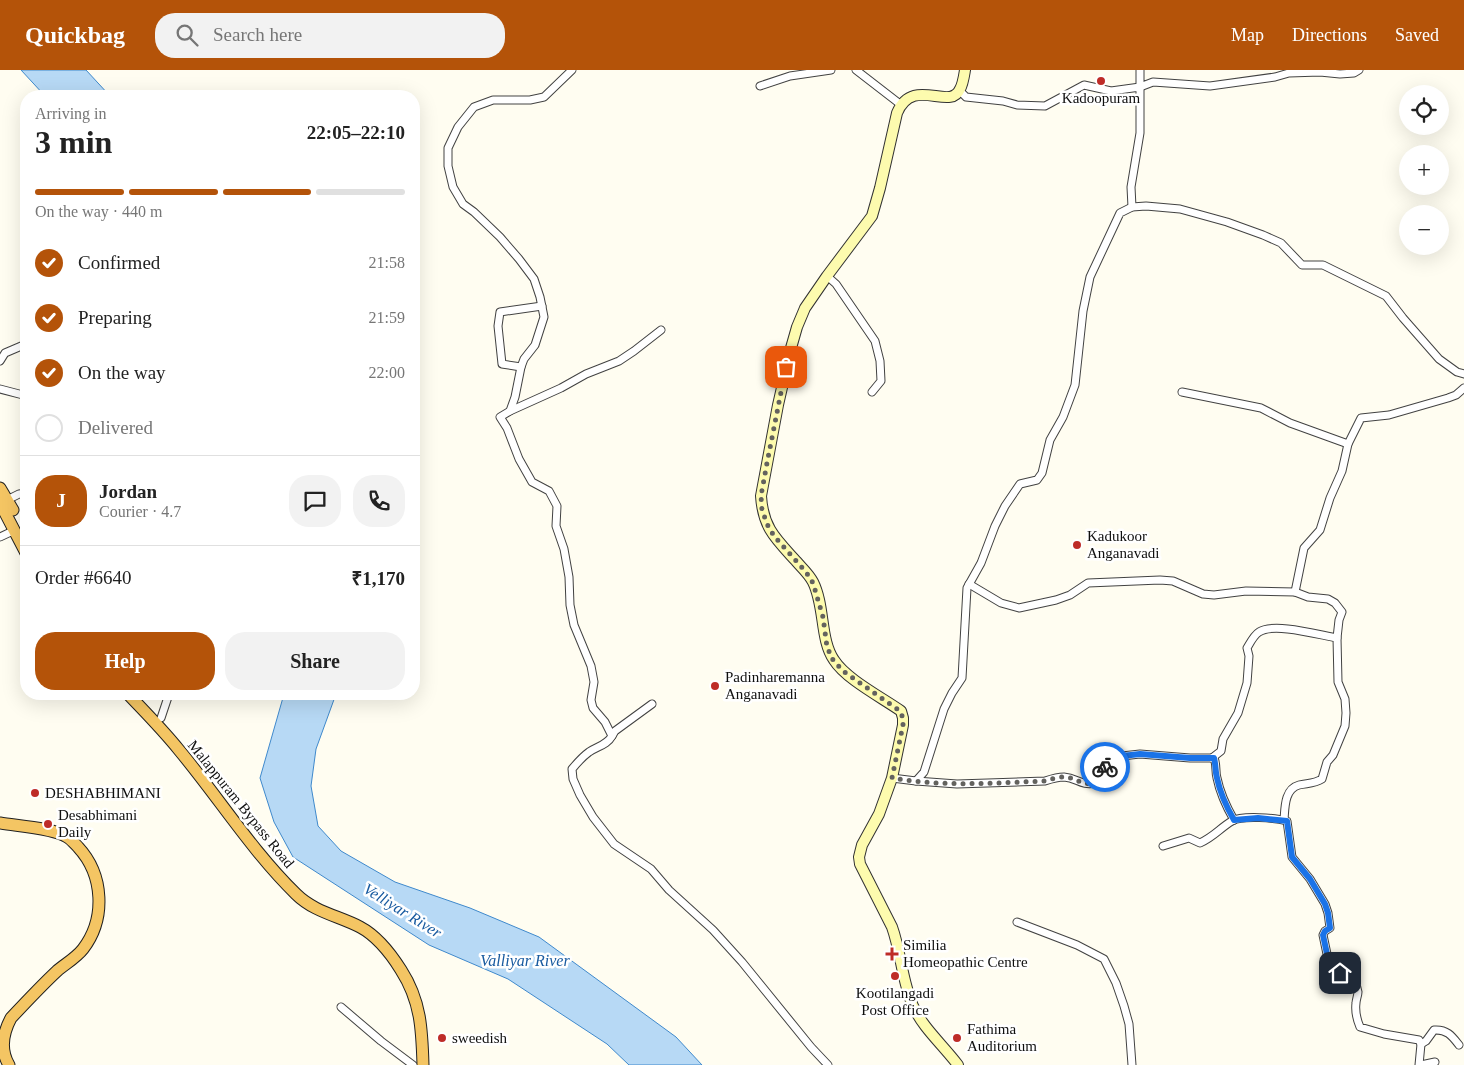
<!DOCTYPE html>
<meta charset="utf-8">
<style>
body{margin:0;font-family:"Times New Roman",serif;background:#f2f2f2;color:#222;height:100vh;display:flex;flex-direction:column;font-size:19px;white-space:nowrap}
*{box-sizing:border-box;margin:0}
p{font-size:16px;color:#767676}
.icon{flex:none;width:28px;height:28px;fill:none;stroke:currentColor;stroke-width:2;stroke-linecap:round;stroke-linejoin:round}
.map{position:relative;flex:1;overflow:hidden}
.sheet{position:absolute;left:20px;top:20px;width:400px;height:610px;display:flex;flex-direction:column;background:#fff;border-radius:20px;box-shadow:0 5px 20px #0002}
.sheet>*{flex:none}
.controls{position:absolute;left:1399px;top:15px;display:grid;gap:10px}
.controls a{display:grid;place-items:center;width:50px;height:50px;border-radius:50%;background:#fff;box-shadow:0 5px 20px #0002;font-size:25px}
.pin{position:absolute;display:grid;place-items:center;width:42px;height:42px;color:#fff;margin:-21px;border-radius:10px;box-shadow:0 2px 8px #0006}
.courier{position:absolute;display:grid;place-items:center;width:50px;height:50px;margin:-25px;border:4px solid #1a73e8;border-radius:50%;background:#fff;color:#222;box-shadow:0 1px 6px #0007}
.headline em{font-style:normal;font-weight:700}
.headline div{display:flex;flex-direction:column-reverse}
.headline{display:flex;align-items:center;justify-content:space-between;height:85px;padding:0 15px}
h1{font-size:32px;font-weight:700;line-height:38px}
.bar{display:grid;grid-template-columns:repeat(4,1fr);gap:8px 5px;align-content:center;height:60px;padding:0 15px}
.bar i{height:6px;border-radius:4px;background:#e0e0e0}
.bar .selected{background:#b45309}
.bar p{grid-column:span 4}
.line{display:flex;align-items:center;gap:12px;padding:0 15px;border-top:1px solid #e0e0e0}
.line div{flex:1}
.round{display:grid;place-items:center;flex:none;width:52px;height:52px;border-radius:20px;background:#f2f2f2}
ol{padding:0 15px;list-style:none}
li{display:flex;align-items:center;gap:15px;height:55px}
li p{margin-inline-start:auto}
li .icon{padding:5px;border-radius:50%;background:#b45309;color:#fff;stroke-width:4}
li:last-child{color:#767676}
li i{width:28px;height:28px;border:2px solid #e0e0e0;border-radius:50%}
.action{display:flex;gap:10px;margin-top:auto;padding:10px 15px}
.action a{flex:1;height:58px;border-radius:20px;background:#b45309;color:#fff;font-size:20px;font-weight:700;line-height:58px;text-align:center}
.action a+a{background:#f2f2f2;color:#222}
header{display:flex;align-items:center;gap:30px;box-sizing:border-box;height:70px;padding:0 25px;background:#b45309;color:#fff}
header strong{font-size:24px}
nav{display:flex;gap:28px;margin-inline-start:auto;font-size:18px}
.search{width:350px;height:45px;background:#f2f2f2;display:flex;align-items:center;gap:12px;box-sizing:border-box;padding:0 18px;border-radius:20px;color:#767676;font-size:19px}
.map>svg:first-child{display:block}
.water{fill:#b7d9f5;stroke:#3f89cc}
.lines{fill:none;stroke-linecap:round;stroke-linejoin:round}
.minor-casing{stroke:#424242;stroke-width:9}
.secondary-casing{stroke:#313131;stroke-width:12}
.trunk-casing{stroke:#202020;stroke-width:13}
.minor{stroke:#fff;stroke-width:7}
.secondary{stroke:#fdfbae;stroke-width:10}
.trunk{stroke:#f4c563;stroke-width:11}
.done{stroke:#63625e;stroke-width:5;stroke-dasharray:0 9}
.route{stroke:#1a73e8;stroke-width:6}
.poi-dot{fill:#be2c28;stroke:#fff;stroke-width:2}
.labels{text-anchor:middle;stroke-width:5;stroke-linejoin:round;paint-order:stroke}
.poi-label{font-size:15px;fill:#0f0f0f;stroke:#fff;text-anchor:start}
.street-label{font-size:15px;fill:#0f0f0f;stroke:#fff}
.water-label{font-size:16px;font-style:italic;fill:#195ba0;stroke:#fff}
</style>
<header>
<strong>Quickbag</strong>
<div class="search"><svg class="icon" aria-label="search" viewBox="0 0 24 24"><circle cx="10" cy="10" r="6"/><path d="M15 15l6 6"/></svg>Search here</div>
<nav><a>Map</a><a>Directions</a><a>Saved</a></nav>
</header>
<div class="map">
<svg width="1464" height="995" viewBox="0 0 1464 995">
<rect width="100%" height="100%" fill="#fffdf1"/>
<g class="water">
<path d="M21,0H86L110,26H45Z"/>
<path d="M284,624H336L316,679L311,716L318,756L341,781L395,812L470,838L539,867L676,967L702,995H629L607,974L508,909L429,875L293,787L274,752L260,708Z"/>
</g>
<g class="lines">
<defs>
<g id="minor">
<path d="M572,0L544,27L530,30H493L474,37L458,57L448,78V96L453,117L463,134L474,142L500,167L519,189L534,209L540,227L544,247L535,275L524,289L521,297L515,327L510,341L500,347L507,358L519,389L532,412L549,421L557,436L556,456L564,479L569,507L570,535L574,555L591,596L594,612L591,630L593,638L605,652L612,666C607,675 598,676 589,682C582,687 577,693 572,699L573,709L580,725L593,747L614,774L651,799L669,820L713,860L742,892L811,977L828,995"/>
<path d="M856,0L900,34"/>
<path d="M1140,0V17L1153,12L1210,16L1275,7L1289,3L1320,2L1340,4L1354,3L1359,0"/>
<path d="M760,16L790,6L831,0"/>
<path d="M960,21L966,27L1003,31L1017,35L1045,36L1084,15L1111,21L1140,17V63L1131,117L1132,137"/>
<path d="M827,206L836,214L875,271L880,291L881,311L872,322"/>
<path d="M0,291L5,283L26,274"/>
<path d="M521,297L502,294L498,256L500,242L542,236"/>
<path d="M0,319L23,325L26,328"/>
<path d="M1182,322L1261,338L1290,353L1348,374"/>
<path d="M510,341L561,318L586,304L619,291L634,281L661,260"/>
<path d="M7,430L19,424L26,423"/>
<path d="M0,467L15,460"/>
<path d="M969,514L1001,533L1019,538L1056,530L1070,525L1088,513L1160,510L1173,511L1203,524L1214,525L1246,521L1295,522"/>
<path d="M1337,568L1339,550L1342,542L1335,533L1328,529L1308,527L1295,522L1304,478L1320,460L1330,428L1342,401L1348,374L1361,348L1389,345L1448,328L1456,325L1464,318"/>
<path d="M161,648L169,624"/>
<path d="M612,666L615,661L652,634"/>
<path d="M1212,688L1221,681L1223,669L1238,643L1247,613L1249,586L1247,578C1250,573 1254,565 1259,562C1274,552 1319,565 1337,568L1338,612L1345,629L1346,643L1345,656L1333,685L1327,692L1322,709C1314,714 1307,713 1299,715C1284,719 1285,739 1284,750"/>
<path d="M892,708L916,711L924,702L944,639L952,623L962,608L967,518L981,493L995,456L1005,436L1020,414L1037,410L1042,403L1050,370L1063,347L1075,315L1083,241L1090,207L1120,143L1132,137L1146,136L1180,139L1227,152L1263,165L1281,173L1302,195H1323L1386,226L1403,248L1439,289L1457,302L1464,304"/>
<path d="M916,711L957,714L1045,711C1051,709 1058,707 1064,707C1078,708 1080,716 1096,713L1107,694L1113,687L1140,684L1190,688H1214C1217,695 1215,701 1217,708C1220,723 1226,736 1234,750"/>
<path d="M1163,776L1189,768L1200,773C1215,766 1220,758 1232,751C1242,745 1276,748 1287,751L1292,787L1310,809L1325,834L1328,843L1330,858L1325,861L1323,865L1331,903C1343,903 1356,908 1358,922C1358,925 1356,930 1356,933C1355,941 1357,950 1360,957L1384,964L1419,970L1421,974L1419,995"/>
<path d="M1017,852L1077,875L1104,889L1116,913L1124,936L1129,954L1132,995"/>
<path d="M341,937L381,971L413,995"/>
<path d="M1421,974L1426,971L1434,960C1447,959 1452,966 1459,975"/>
<path d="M1421,995L1435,992"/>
</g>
<path id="secondary" d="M958,995C943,975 923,958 913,936C902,911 901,882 892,857L860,794L859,787L862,775L879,744L892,708L903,655V648L901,641C881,627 846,609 834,590C820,570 825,536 813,512C809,504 802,498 796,491C776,469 763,458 761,426L778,335L791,278L797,257L805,238L827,206L872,146L880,118L897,43C913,5 950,42 960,19C963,14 964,6 965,0"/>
<g id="trunk">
<path d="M0,418L13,440"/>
<path d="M0,433L26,483"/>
<path d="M128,624C145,642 163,660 179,680C219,728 252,781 296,824C314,842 339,846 360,857C377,866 391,884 401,900C421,931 422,960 423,995"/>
<path d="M0,753C17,756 54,758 67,767C71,769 75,774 78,777C104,805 106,849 83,879C76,888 65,894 57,901C41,916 26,932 11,948C3,963 0,980 9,995"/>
</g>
</defs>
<use href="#minor" class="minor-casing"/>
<use href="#secondary" class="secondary-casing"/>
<use href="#trunk" class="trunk-casing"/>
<use href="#minor" class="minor"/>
<use href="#secondary" class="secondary"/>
<use href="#trunk" class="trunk"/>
</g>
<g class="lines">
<path class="done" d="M786,297L767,393L761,426L762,440L767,454L774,466L806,502L813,513L823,547L827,577L833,590L843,601L900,641L903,648V655L892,708C942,717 994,713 1044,711C1051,709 1058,707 1064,707C1078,708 1080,716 1096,713L1105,697"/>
<path class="route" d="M1105,697L1113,687L1140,684L1190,688H1214C1216,695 1215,701 1217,708C1220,723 1226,736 1234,750L1258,748L1287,751L1292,787L1310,809L1325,834L1328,843L1330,858L1325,861L1323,865L1331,903H1340"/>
</g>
<g class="poi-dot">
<circle cx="1101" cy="11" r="5"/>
<circle cx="1077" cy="475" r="5"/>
<circle cx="715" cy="616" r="5"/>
<circle cx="35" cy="723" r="5"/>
<circle cx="48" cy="754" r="5"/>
<path d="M889.5 876.5h5v5h5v5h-5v5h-5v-5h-5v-5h5z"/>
<circle cx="895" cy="906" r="5"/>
<circle cx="442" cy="968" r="5"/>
<circle cx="957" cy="968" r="5"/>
</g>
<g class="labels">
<g class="poi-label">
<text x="1101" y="33" text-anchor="middle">Kadoopuram</text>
<text x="1087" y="471">Kadukoor<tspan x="1087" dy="17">Anganavadi</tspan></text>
<text x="725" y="612">Padinharemanna<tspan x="725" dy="17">Anganavadi</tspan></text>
<text x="45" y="728">DESHABHIMANI</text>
<text x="58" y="750">Desabhimani<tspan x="58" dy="17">Daily</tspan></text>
<text x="903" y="880">Similia<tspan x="903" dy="17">Homeopathic Centre</tspan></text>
<text x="895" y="928" text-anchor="middle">Kootilangadi<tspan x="895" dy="17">Post Office</tspan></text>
<text x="967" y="964">Fathima<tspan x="967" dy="17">Auditorium</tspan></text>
<text x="452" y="973">sweedish</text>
</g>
<g class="street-label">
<text transform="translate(241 734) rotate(51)" y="5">Malappuram Bypass Road</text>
</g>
<g class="water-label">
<text transform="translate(403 840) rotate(32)" y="6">Velliyar River</text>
<text x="525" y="896">Valliyar River</text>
</g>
</g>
</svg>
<div class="controls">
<a><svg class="icon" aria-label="locate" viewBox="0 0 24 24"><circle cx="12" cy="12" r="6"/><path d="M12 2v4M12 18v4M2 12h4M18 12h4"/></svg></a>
<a>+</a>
<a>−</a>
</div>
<div class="pin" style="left:786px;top:297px;background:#ea580c"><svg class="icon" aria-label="bag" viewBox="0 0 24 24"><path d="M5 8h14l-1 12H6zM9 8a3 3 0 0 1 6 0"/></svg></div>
<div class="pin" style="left:1340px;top:903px;background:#1f2937"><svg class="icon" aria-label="home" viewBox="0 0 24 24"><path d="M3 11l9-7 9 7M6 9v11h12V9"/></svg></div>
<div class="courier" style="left:1105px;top:697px"><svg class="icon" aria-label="bike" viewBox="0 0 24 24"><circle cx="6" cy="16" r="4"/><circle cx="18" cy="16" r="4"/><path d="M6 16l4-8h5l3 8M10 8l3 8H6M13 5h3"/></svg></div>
<section class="sheet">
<div class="headline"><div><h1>3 min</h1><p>Arriving in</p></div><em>22:05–22:10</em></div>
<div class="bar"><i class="selected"></i><i class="selected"></i><i class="selected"></i><i></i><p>On the way · 440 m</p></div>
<ol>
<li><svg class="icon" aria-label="check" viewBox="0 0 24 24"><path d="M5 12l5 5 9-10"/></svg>Confirmed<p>21:58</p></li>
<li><svg class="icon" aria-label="check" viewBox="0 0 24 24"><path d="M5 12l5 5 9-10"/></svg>Preparing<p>21:59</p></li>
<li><svg class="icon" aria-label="check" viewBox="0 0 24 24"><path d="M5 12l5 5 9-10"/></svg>On the way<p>22:00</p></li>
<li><i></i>Delivered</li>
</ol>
<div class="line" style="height:90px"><b class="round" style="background:#b45309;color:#fff">J</b><div><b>Jordan</b><p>Courier · 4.7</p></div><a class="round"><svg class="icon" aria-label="chat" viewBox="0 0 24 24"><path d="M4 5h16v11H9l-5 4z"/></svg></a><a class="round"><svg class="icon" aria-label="phone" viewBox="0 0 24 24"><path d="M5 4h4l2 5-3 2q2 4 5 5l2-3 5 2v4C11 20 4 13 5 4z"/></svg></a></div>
<div class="line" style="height:65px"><div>Order #6640</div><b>₹1,170</b></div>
<div class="action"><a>Help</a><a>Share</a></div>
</section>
</div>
